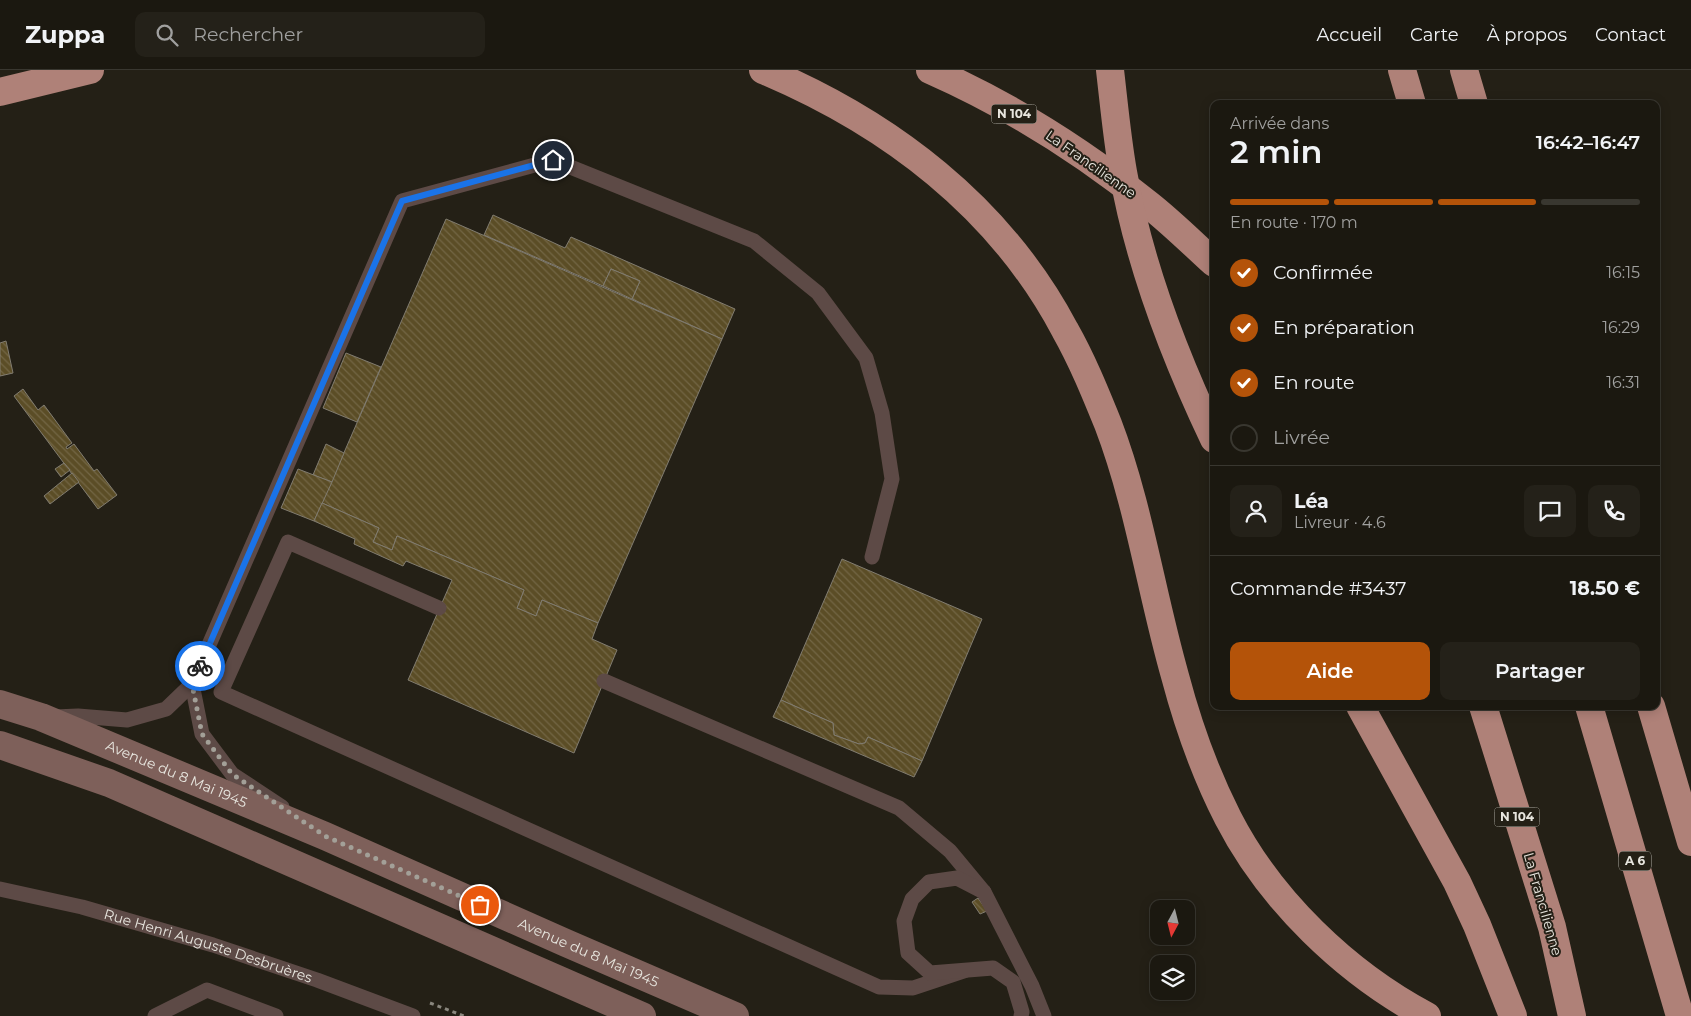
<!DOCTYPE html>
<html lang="fr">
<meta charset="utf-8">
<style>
body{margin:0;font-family:Montserrat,sans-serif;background:#242119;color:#f1f3f6;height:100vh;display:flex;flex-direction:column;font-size:19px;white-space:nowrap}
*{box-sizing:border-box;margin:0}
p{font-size:16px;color:#a0a09f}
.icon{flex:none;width:28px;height:28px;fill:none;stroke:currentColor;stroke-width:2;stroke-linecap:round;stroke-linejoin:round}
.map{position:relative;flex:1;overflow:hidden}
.details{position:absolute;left:1210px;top:30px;width:450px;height:610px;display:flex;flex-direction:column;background:#1b1810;border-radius:10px;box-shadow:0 2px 12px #0003,0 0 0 1px #393730}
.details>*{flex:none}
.needle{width:32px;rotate:187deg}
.fabs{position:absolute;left:1150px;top:830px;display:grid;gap:10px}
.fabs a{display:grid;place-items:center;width:45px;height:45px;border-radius:10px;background:#1b1810;box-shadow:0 2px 12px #0003,0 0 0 1px #393730;font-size:25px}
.pin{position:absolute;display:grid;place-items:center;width:42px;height:42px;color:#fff;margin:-21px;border:2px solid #fff;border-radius:50%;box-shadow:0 1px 5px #0007}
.courier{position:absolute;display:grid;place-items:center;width:50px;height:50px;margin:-25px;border:4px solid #1a73e8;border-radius:50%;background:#fff;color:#222;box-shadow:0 1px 6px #0007}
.headline em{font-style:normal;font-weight:600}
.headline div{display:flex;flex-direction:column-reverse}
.headline{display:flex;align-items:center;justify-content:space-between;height:85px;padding:0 20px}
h1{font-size:32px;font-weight:600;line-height:38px}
.bar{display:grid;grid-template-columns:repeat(4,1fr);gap:8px 5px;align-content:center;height:60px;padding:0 20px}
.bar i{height:6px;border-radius:4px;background:#393730}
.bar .active{background:#b45309}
.bar p{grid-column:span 4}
.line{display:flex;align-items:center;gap:12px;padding:0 20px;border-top:1px solid #393730}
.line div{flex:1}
.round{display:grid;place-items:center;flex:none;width:52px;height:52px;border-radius:10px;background:#242119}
ol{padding:0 20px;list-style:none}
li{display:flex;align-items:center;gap:15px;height:55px}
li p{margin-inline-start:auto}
li .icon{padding:5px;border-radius:50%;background:#b45309;color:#fff;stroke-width:4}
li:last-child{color:#a0a09f}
li i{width:28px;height:28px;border:2px solid #393730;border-radius:50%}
.cta{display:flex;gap:10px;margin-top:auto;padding:10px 20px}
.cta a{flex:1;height:58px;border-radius:10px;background:#b45309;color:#fff;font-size:20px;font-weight:600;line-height:58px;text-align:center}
.cta a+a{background:#242119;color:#f1f3f6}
header{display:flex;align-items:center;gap:30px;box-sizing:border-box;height:70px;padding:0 25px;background:#1b1810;border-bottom:1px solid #393730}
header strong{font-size:24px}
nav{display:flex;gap:28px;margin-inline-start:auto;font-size:18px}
.search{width:350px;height:45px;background:#242119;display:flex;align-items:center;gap:12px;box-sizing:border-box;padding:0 18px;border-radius:10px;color:#a0a09f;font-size:19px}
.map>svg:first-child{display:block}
.building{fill:url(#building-back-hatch);stroke:#817c70}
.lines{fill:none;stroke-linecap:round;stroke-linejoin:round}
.path{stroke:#8a877e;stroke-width:3;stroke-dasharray:4 4;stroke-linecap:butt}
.lane{stroke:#5d4a46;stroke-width:15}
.secondary{stroke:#7e605a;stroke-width:28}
.highway{stroke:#af8178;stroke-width:28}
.done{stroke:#a3a098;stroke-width:5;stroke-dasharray:0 9}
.route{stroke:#1a73e8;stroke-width:6}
.labels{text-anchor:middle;stroke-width:4;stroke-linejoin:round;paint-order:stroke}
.shield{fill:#242016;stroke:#acaaa2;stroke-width:1}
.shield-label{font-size:12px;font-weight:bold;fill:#e7e5de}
.street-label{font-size:14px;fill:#e7e5de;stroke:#242016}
</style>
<header>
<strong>Zuppa</strong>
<div class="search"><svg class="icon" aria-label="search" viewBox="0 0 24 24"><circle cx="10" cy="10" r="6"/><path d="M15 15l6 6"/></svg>Rechercher</div>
<nav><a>Accueil</a><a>Carte</a><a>À propos</a><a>Contact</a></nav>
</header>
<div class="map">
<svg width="1691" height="946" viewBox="0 0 1691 946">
<defs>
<pattern id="building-back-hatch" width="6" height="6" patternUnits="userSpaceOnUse" patternTransform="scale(1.25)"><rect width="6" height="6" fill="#5b4d26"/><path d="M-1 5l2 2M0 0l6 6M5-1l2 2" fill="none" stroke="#736645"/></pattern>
</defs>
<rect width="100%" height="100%" fill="#242016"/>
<g class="building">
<path d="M493,145L565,178L571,167L735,239L722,269L632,229L640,211L611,199L603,216L484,165Z"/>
<path d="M446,149L722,269L598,553L542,530L536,546L517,538L524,520L397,466L392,480L373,472L379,458L322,433Z"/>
<path d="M611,199L640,211L632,229L603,216Z"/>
<path d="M6,271L13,303L0,306V273Z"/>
<path d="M346,283L381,297L357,352L323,338Z"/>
<path d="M23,319L38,340L44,335L72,373L66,377L67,379L74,374L94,401L97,399L117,425L98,439L14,326Z"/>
<path d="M326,374L344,383L332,412L313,405Z"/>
<path d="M64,393L70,400L61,407L55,399Z"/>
<path d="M298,399L332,412L314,451L281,438Z"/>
<path d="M72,403L79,412L50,434L44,426Z"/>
<path d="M322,433L379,458L373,472L392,480L397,466L524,520L517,538L536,546L542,530L598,553L592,569L617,580L574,683L408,610L452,510L406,491L403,496L354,474L355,469L314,451Z"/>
<path d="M842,489L982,549L922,691L868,667L865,673L859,674L834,665L833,653L781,630Z"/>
<path d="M781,630L833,653L834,665L859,674L865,673L868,667L922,691L914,707L773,647Z"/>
<path d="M978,828L987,841L980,844L972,832Z"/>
</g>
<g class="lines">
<path class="path" d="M430,933L464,946"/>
<g class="lane">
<path d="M439,538L288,472L221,622L879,917L913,918L964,901"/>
<path d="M604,611L899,738L950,781L984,822"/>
<path d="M192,614L202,664L232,704L282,737"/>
<path d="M55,647L78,646L127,650L166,639L192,614L402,131L553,90L754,171L818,223L866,288L882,343L892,409L872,487"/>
<path id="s1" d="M0,819L82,837L213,875L317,910L413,946"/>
<path d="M155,946L207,920L276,946"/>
<path d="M1021,946L1022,942L1013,912L993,898L930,903L908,883L904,851L912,829L929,812L957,808L984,822L1032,916L1044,946"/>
</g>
<g class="secondary">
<path id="s2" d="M0,634L41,647L325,766L566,873L735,946"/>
<path d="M0,675L109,713L642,946"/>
</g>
<g class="highway">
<path d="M763,0C889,53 1000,137 1065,260C1082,290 1095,322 1108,354C1139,435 1151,522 1175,606C1188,655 1205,703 1228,748C1270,830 1346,903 1427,946"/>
<path d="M930,0C1007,34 1082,81 1148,134C1171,152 1192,173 1214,193"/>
<path d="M1110,0C1114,34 1117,68 1123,102C1139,194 1174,285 1214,369"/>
<path d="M1402,0L1412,34"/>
<path d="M1464,0L1474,34"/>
<path d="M0,22L90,0"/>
<path d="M1360,636L1457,812L1477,855L1513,946"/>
<path d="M1483,636L1552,857L1572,946"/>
<path d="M1589,636L1680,946"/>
<path d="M1651,636L1691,772"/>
</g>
</g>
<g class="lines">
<path class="done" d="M200,596L192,614L202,664L232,704L325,766L480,835"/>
<path class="route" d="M200,596L402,131L553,90"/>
</g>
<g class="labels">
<g class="shield">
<rect x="991.5" y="34.5" width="45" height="19" rx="4"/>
<rect x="1494.5" y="737.5" width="45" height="19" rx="4"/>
<rect x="1619" y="781.5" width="32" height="19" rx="4"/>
</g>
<g class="shield-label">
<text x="1014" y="48">N 104</text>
<text x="1517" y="751">N 104</text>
<text x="1635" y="795">A 6</text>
</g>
<g class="street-label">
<text transform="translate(1091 94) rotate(35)" y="5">La Francilienne</text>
<text dy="5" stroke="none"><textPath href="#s2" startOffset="190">Avenue du 8 Mai 1945</textPath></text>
<text transform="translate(1543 834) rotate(74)" y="5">La Francilienne</text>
<text dy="5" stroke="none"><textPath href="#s1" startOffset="216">Rue Henri Auguste Desbruères</textPath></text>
<text dy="5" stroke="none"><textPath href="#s2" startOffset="639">Avenue du 8 Mai 1945</textPath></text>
</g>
</g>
</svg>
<div class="fabs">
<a><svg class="needle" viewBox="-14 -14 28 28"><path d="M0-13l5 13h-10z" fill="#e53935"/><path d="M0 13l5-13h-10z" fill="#a0a09f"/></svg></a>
<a><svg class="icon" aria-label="layers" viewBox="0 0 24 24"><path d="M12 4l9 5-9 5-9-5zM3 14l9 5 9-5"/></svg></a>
</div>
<div class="pin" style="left:480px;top:835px;background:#ea580c"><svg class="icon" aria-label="bag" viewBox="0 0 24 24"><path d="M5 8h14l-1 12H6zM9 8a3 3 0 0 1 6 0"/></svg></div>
<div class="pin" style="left:553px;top:90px;background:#1f2937"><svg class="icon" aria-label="home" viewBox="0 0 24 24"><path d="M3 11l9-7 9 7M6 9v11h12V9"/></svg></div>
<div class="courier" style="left:200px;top:596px"><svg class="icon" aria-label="bike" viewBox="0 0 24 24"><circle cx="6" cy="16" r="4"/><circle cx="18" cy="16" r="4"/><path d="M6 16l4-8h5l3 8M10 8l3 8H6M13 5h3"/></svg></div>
<section class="details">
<div class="headline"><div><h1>2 min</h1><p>Arrivée dans</p></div><em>16:42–16:47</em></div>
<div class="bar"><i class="active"></i><i class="active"></i><i class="active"></i><i></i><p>En route · 170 m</p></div>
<ol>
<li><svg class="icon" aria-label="check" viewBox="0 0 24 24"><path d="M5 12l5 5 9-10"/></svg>Confirmée<p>16:15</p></li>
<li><svg class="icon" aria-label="check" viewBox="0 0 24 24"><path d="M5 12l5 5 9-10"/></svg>En préparation<p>16:29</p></li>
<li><svg class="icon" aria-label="check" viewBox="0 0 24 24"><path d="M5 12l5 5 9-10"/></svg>En route<p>16:31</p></li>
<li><i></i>Livrée</li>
</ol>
<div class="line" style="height:90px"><a class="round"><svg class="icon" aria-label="person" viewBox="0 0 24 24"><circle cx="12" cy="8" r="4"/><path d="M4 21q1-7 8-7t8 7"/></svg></a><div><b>Léa</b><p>Livreur · 4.6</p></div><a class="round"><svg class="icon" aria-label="chat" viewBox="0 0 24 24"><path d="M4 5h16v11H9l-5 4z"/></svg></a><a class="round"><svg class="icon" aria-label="phone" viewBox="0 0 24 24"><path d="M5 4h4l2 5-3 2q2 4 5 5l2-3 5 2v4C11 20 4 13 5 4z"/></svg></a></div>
<div class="line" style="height:65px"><div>Commande #3437</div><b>18.50 €</b></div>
<div class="cta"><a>Aide</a><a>Partager</a></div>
</section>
</div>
